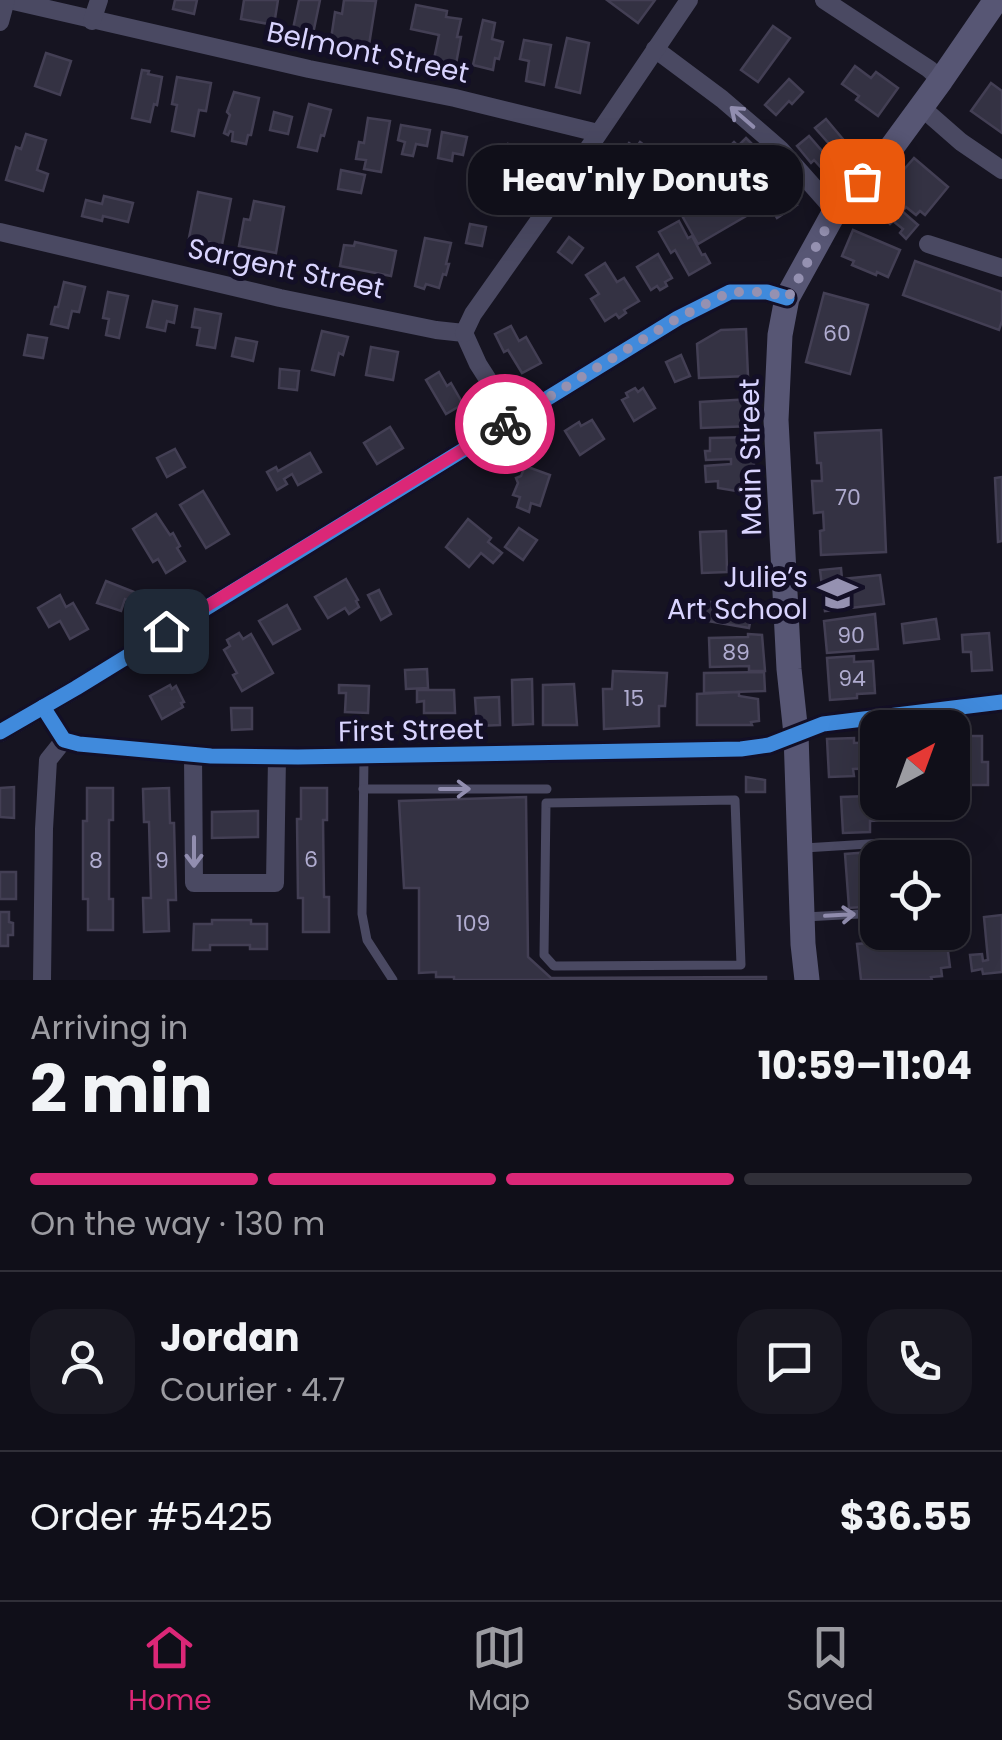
<!DOCTYPE html>
<meta charset="utf-8">
<style>
body{margin:0;font-family:Poppins,sans-serif;background:#191822;color:#f1f3f6;height:100vh;display:flex;flex-direction:column;font-size:38px;white-space:nowrap}
*{box-sizing:border-box;margin:0}
p{font-size:32px;color:#9c9ca2}
.icon{flex:none;width:55px;height:55px;fill:none;stroke:currentColor;stroke-width:2;stroke-linecap:round;stroke-linejoin:round}
.map{position:relative;height:980px;overflow:hidden}
.panel{display:flex;flex-direction:column;background:#100f19;flex:1}
.panel>*{flex:none}
.needle{width:65px;rotate:41deg}
.tools{position:absolute;left:860px;top:710px;display:grid;gap:20px}
.tools a{display:grid;place-items:center;width:110px;height:110px;border-radius:20px;background:#100f19;box-shadow:0 10px 40px #0002,0 0 0 2px #302f38;font-size:50px}
.pin{position:absolute;display:grid;place-items:center;width:85px;height:85px;color:#fff;margin:-42px;border-radius:20px;box-shadow:0 5px 15px #0006}
.courier{position:absolute;display:grid;place-items:center;width:100px;height:100px;margin:-50px;border:8px solid #db2777;border-radius:50%;background:#fff;color:#222;box-shadow:0 2px 12px #0007}
.bubble{position:absolute;height:70px;border-radius:30px;background:#100f19;box-shadow:0 10px 40px #0002,0 0 0 2px #302f38;font-size:32px;font-weight:700;line-height:70px;text-align:center}
.headline em{font-style:normal;font-weight:700}
.headline div{display:flex;flex-direction:column-reverse}
.headline{display:flex;align-items:center;justify-content:space-between;height:170px;padding:0 30px}
h1{font-size:65px;font-weight:700;line-height:75px}
.bar{display:grid;grid-template-columns:repeat(4,1fr);gap:15px 10px;align-content:center;height:120px;padding:0 30px}
.bar i{height:12px;border-radius:8px;background:#302f38}
.bar .selected{background:#db2777}
.bar p{grid-column:span 4}
.line{display:flex;align-items:center;gap:25px;padding:0 30px;border-top:2px solid #302f38}
.line div{flex:1}
.round{display:grid;place-items:center;flex:none;width:105px;height:105px;border-radius:30px;background:#191822}
.tab-bar{display:flex;justify-content:space-around;align-items:center;height:140px;border-top:2px solid #302f38;background:#100f19;font-size:28px;color:#9c9ca2}
.tab-bar a{display:grid;justify-items:center;gap:5px}
.tab-bar .selected{color:#db2777}
.map>svg:first-child{display:block}
.building{fill:#343243;stroke:#433f54;stroke-width:2.5}
.lines{fill:none;stroke-linecap:round;stroke-linejoin:round}
.service{stroke:#4a4962;stroke-width:9}
.minor{stroke:#4a4962;stroke-width:18}
.tertiary{stroke:#4a4962;stroke-width:20}
.secondary{stroke:#575674;stroke-width:25}
.cycleway-casing{stroke:#130f26;stroke-width:21}
.cycleway{stroke:#408adc;stroke-width:15}
.oneway{stroke:#928eb0}
.done{stroke:#9591b1;stroke-width:10;stroke-dasharray:0 18}
.route{stroke:#db2777;stroke-width:12}
.labels{text-anchor:middle;stroke-width:10;stroke-linejoin:round;paint-order:stroke}
.number-label{font-size:22px;fill:#b0acd0}
.street-label{font-size:28px;fill:#d9d4ff;stroke:#130f26}
.poi-label{font-size:28px;fill:#d9d4ff;stroke:#130f26;text-anchor:end}
</style>
<div class="map">
<svg width="1002" height="980" viewBox="0 0 1002 980">
<rect width="100%" height="100%" fill="#161421"/>
<g class="building">
<path d="M175,0H197L194,14L173,9Z"/>
<path d="M244,0H278L274,25L241,19Z"/>
<path d="M299,0H320L313,34L293,29Z"/>
<path d="M344,0L376,1L369,45L331,39L335,12L342,14Z"/>
<path d="M607,0H655L638,23Z"/>
<path d="M416,5L447,11L446,17L461,19L457,37H461L456,64L434,59L439,35L411,29Z"/>
<path d="M483,20L495,23L492,39L503,42L499,59L495,58L493,70L473,65Z"/>
<path d="M773,26L790,38L758,82L741,70Z"/>
<path d="M567,38L589,43L580,93L556,87Z"/>
<path d="M524,40L551,45L544,85L526,81L529,61L520,59Z"/>
<path d="M46,53L71,61L60,95L35,86Z"/>
<path d="M855,66L871,78L876,72L898,88L878,116L856,100L859,96L842,84Z"/>
<path d="M142,70L149,71L148,74L162,77L157,105L154,104L150,122L132,118Z"/>
<path d="M177,77L211,83L206,111L199,110L194,136L172,131L177,105L172,104Z"/>
<path d="M789,79L803,92L792,104L789,101L776,115L765,105Z"/>
<path d="M991,83L1002,91V133L971,111Z"/>
<path d="M234,92L259,98L251,135H248L246,144L232,141L233,132L230,131L228,135L224,133L230,115L227,112Z"/>
<path d="M309,104L331,110L324,136L321,135L317,151L298,147Z"/>
<path d="M274,112L292,117L288,134L270,130Z"/>
<path d="M368,118L390,121L381,172L364,169L366,160L356,159L359,142L364,143Z"/>
<path d="M826,119L853,151L826,173L814,160L811,163L797,146L809,136L823,152L831,146L815,128Z"/>
<path d="M401,125L430,130L427,146L416,144L413,156L402,154L405,142L398,140Z"/>
<path d="M442,132L467,137L463,155L453,153L452,161L438,158Z"/>
<path d="M26,134L46,140L37,170L48,174L43,191L6,180L16,147L21,149Z"/>
<path d="M746,138L759,151L729,180L716,167L728,155L724,152L734,142L738,146Z"/>
<path d="M640,142L673,167L660,184L621,154L629,143L636,148Z"/>
<path d="M508,144L532,149L525,185L501,180Z"/>
<path d="M701,145L709,151L702,159L709,164L696,180L682,168Z"/>
<path d="M914,158L948,187L925,215L920,211L916,215L906,207L902,211L918,225L906,239L900,233L903,229L893,221L890,224L873,205Z"/>
<path d="M751,168L753,171L757,168L769,187L780,179L797,205L777,218L770,206L763,211L742,179L748,175L746,171Z"/>
<path d="M341,170L365,175L361,193L338,189Z"/>
<path d="M614,173L633,187L629,191L644,202L636,214L623,205L627,199L623,197L618,205L605,197L609,191L604,187Z"/>
<path d="M719,184L748,215L698,244L676,205L688,198L690,201Z"/>
<path d="M198,192L231,199L222,245L189,238Z"/>
<path d="M104,196L133,203L128,222L103,216L102,221L82,216L86,200L102,204Z"/>
<path d="M254,201L284,207L276,253L239,246L244,219L250,220Z"/>
<path d="M679,221L688,238L692,236L702,255L705,254L710,263L689,275L675,250L671,253L659,232Z"/>
<path d="M470,224L486,227L482,246L466,243Z"/>
<path d="M853,230L900,250L888,277L877,272L876,275L852,265L854,261L842,256Z"/>
<path d="M569,237L583,248L572,263L558,252Z"/>
<path d="M425,238L451,243L446,264H449L446,275L443,274L439,288L426,284L424,289L415,286Z"/>
<path d="M355,242L396,251L391,276L340,266L344,245L354,246Z"/>
<path d="M658,254L672,278L665,282L667,286L660,290L657,286L651,290L637,267Z"/>
<path d="M915,261L1002,292V321L999,330L903,295Z"/>
<path d="M605,263L617,282L624,278L639,301L624,310L626,313L619,318L616,314L605,321L591,299L599,294L586,275Z"/>
<path d="M64,282L85,287L79,312L72,311L68,328L51,324L55,307H58Z"/>
<path d="M108,292L128,296L119,338L106,335L109,319L103,318Z"/>
<path d="M824,293L868,305L850,374L806,362Z"/>
<path d="M153,301L177,306L174,323L167,321L165,331L147,327Z"/>
<path d="M195,309L221,314L215,348L197,345L200,328L192,327Z"/>
<path d="M511,326L519,341L526,337L541,363L522,373L508,350L504,352L495,334Z"/>
<path d="M746,329L748,376L699,378L697,344L721,330Z"/>
<path d="M322,331L348,337L343,355L339,353L334,375L312,370Z"/>
<path d="M28,335L47,338L43,358L24,355Z"/>
<path d="M236,338L257,342L253,361L232,356Z"/>
<path d="M371,347L398,352L393,380L366,375Z"/>
<path d="M681,355L690,376L675,382L666,362Z"/>
<path d="M280,369L299,371L297,390L279,388Z"/>
<path d="M439,372L447,386L451,383L463,404L446,414L426,380Z"/>
<path d="M635,388L638,392L643,388L655,408L634,421L622,400L628,397L626,393Z"/>
<path d="M751,399L752,426L701,428L700,402Z"/>
<path d="M592,420L604,439L580,455L565,431L579,422L581,426Z"/>
<path d="M390,427L403,448L377,464L364,443Z"/>
<path d="M881,430L886,552L821,555L820,531L824,530L823,512L814,513L812,481H822L821,463H817L815,433Z"/>
<path d="M753,437L755,494L718,488V481L706,482L705,466L731,464V459L706,460L705,451H710V438Z"/>
<path d="M175,449L185,467L167,477L157,458Z"/>
<path d="M310,453L321,472L298,485L292,474L284,479L287,484L277,490L267,472L276,467L278,471Z"/>
<path d="M525,466L550,475L540,506L531,503L529,512L517,507L520,497L513,495L518,483L516,478L521,476Z"/>
<path d="M1002,477V541L998,542L995,478Z"/>
<path d="M203,491L229,534L206,548L180,505Z"/>
<path d="M156,514L170,535L173,533L180,546L177,548L185,561L166,573L158,559L153,562L133,529Z"/>
<path d="M468,519L491,538L488,542L502,553L493,563L481,553L469,567L446,547Z"/>
<path d="M519,528L537,540L523,560L505,547Z"/>
<path d="M726,531L727,572L702,573L700,532Z"/>
<path d="M841,568L842,579L880,575L884,604L825,611L820,570Z"/>
<path d="M346,579L358,600L356,601L359,607L349,614L345,608L328,618L315,597Z"/>
<path d="M106,581L134,592L131,601L125,599L121,611L97,603Z"/>
<path d="M379,590L391,614L381,620L368,595Z"/>
<path d="M60,595L66,607L73,603L88,629L70,639L60,621L49,627L38,608Z"/>
<path d="M699,600L722,604V601L753,606L749,628L696,619Z"/>
<path d="M287,605L300,629L273,644L259,621Z"/>
<path d="M875,614L878,649L827,653L824,621Z"/>
<path d="M936,619L939,639L904,643L902,624Z"/>
<path d="M239,633L243,639L251,634L273,673L242,691L233,675L237,673L224,650L230,646L227,640Z"/>
<path d="M989,633L992,670L972,671L971,652H963L962,635Z"/>
<path d="M748,634L762,635L765,671H749V666L710,667L709,638L748,637Z"/>
<path d="M854,656V662L873,661L875,693L857,694V698L830,700L827,658Z"/>
<path d="M427,669L428,688L406,689L405,670Z"/>
<path d="M613,671L667,673L665,706H659V726L604,729L603,689H612Z"/>
<path d="M764,672L765,691L704,693V673Z"/>
<path d="M532,679L533,724L513,725L512,680Z"/>
<path d="M574,684L577,725H543V685Z"/>
<path d="M170,685L172,689L176,686L184,702L181,703L183,707L162,719L150,696Z"/>
<path d="M339,685L369,686L368,713L345,712L346,693H339Z"/>
<path d="M417,690H454L455,713H424V701L417,702Z"/>
<path d="M739,692V696L758,699L759,721L751,722L752,725H697V694Z"/>
<path d="M499,697L500,725L477,726L475,698Z"/>
<path d="M231,708H252V729L232,730Z"/>
<path d="M960,736H982V762H988V785H960V765H957V751H960Z"/>
<path d="M854,738V743L878,742V768L853,769L854,776L829,777L827,739Z"/>
<path d="M746,777L765,780V792H746Z"/>
<path d="M14,787V818L0,817V788Z"/>
<path d="M87,788H113V820H109V899H113V930H88V899H83V821H87Z"/>
<path d="M169,788L170,823H174L176,900H168L169,931L144,932L143,898H151L149,822H144L143,789Z"/>
<path d="M301,788H327V820H323L324,897H329V932H303V898H298L297,819H301Z"/>
<path d="M868,796V802H886V820L870,821V832L843,833L841,797Z"/>
<path d="M526,797L528,957L551,978L766,977V980H454V977H436V972L419,973V888H404L399,801Z"/>
<path d="M258,811V837L212,838V812Z"/>
<path d="M910,848L913,858H878V906L849,908L845,854L884,851L890,856Z"/>
<rect x="0" y="872" width="16" height="27"/>
<path d="M0,912H9V922L13,923V935H8V946H0Z"/>
<path d="M1002,915V972L983,974L982,969L972,971L970,955L982,954L983,961L988,960L984,917Z"/>
<path d="M212,920H251V924H267V949H250V945H210V950H193L194,924H212Z"/>
<path d="M914,932H942V936H946L950,967L941,968L942,976L931,977L932,980H861L857,944L914,939Z"/>
</g>
<g class="lines">
<g class="service">
<path d="M364,757L362,914L367,940L393,980"/>
<path d="M363,789H547"/>
<path d="M735,800L741,965L554,966L544,955L546,803Z"/>
<path d="M804,848L885,843L904,850"/>
<path d="M805,917L878,913"/>
</g>
<g class="minor">
<path d="M9,0L309,69L455,98L598,133"/>
<path d="M824,0L929,69L941,80"/>
<path d="M92,21L99,0"/>
<path d="M0,22L6,0"/>
<path d="M655,49L722,99L780,149L835,211"/>
<path d="M921,107L961,142L1002,170"/>
<path d="M0,232L280,298L436,330L464,333L478,364L513,419"/>
<path d="M928,244L1002,268"/>
<path d="M464,333L473,314L550,205L689,0"/>
<path d="M43,707L64,740L79,744L211,756L298,757L741,749L769,745L823,724L1002,702"/>
<path d="M193,754L194,883H275L277,757"/>
<path d="M42,980L44,829L48,760L64,740"/>
</g>
<path class="tertiary" d="M0,732L76,688L678,318L730,292H767L787,298"/>
<path class="secondary" d="M807,980L803,944L796,734L789,669L776,420L780,335L787,298L835,211L889,151L941,80L996,0"/>
<defs>
<g id="cycleway">
<path d="M43,707L64,740L79,744L211,756L298,757L741,749L769,745L823,724L1002,702"/>
<path d="M0,732L76,688L678,318L730,292H767L787,298"/>
</g>
</defs>
<use href="#cycleway" class="cycleway-casing"/>
<use href="#cycleway" class="cycleway"/>
</g>
<defs><path id="oneway-shaft" d="M-6 0H5M1.5-3L5.5 0L1.5 3" fill="none" stroke-width="1.6" stroke-linecap="round" stroke-linejoin="round" transform="scale(2.5)"/></defs>
<g class="oneway">
<use href="#oneway-shaft" transform="translate(742 117) rotate(-139)"/>
<use href="#oneway-shaft" transform="translate(455 789)"/>
<use href="#oneway-shaft" transform="translate(194 852) rotate(90)"/>
<use href="#oneway-shaft" transform="translate(840 915) rotate(-3)"/>
</g>
<g class="lines">
<path class="done" d="M505,424L678,318L730,292H766L788,298L836,210L862,181"/>
<path class="route" d="M166,631L505,424"/>
</g>
<defs>
<symbol id="school-bare" viewBox="-9 -9 18 18"><path d="M0-5L7-2L0 1L-7-2ZM-4 1L0 2.5L4 1V4Q0 6-4 4Z" fill="#9591b1" stroke="#130f26" stroke-width="2.5" paint-order="stroke"/></symbol>
</defs>
<g fill-rule="evenodd">
<use href="#school-bare" x="810" y="566" width="55" height="55"/>
</g>
<g class="labels">
<g class="number-label">
<text x="837" y="341">60</text>
<text x="848" y="505">70</text>
<text x="851" y="643">90</text>
<text x="736" y="660">89</text>
<text x="852" y="686">94</text>
<text x="634" y="706">15</text>
<text x="311" y="867">6</text>
<text x="96" y="868">8</text>
<text x="162" y="868">9</text>
<text x="473" y="931">109</text>
</g>
<g class="street-label">
<text transform="translate(368 52) rotate(12)" y="10">Belmont Street</text>
<text transform="translate(286 268) rotate(12)" y="10">Sargent Street</text>
<text transform="translate(750 457) rotate(-91)" y="10">Main Street</text>
<text transform="translate(411 730) rotate(-1)" y="10">First Street</text>
</g>
<g class="poi-label">
<text x="808" y="587">Julie’s<tspan x="808" dy="32">Art School</tspan></text>
</g>
</g>
</svg>
<div class="tools">
<a><svg class="needle" viewBox="-14 -14 28 28"><path d="M0-13l5 13h-10z" fill="#e53935"/><path d="M0 13l5-13h-10z" fill="#9c9ca2"/></svg></a>
<a><svg class="icon" aria-label="locate" viewBox="0 0 24 24"><circle cx="12" cy="12" r="6"/><path d="M12 2v4M12 18v4M2 12h4M18 12h4"/></svg></a>
</div>
<div class="pin" style="left:862px;top:181px;background:#ea580c"><svg class="icon" aria-label="bag" viewBox="0 0 24 24"><path d="M5 8h14l-1 12H6zM9 8a3 3 0 0 1 6 0"/></svg></div>
<div class="pin" style="left:166px;top:631px;background:#1f2937"><svg class="icon" aria-label="home" viewBox="0 0 24 24"><path d="M3 11l9-7 9 7M6 9v11h12V9"/></svg></div>
<div class="courier" style="left:505px;top:424px"><svg class="icon" aria-label="bike" viewBox="0 0 24 24"><circle cx="6" cy="16" r="4"/><circle cx="18" cy="16" r="4"/><path d="M6 16l4-8h5l3 8M10 8l3 8H6M13 5h3"/></svg></div>
<div class="bubble" style="left:468px;top:145px;width:335px">Heav'nly Donuts</div>
</div>
<section class="panel">
<div class="headline"><div><h1>2 min</h1><p>Arriving in</p></div><em>10:59–11:04</em></div>
<div class="bar"><i class="selected"></i><i class="selected"></i><i class="selected"></i><i></i><p>On the way · 130 m</p></div>
<div class="line" style="height:180px"><a class="round"><svg class="icon" aria-label="person" viewBox="0 0 24 24"><circle cx="12" cy="8" r="4"/><path d="M4 21q1-7 8-7t8 7"/></svg></a><div><b>Jordan</b><p>Courier · 4.7</p></div><a class="round"><svg class="icon" aria-label="chat" viewBox="0 0 24 24"><path d="M4 5h16v11H9l-5 4z"/></svg></a><a class="round"><svg class="icon" aria-label="phone" viewBox="0 0 24 24"><path d="M5 4h4l2 5-3 2q2 4 5 5l2-3 5 2v4C11 20 4 13 5 4z"/></svg></a></div>
<div class="line" style="height:130px"><div>Order #5425</div><b>$36.55</b></div>
</section>
<nav class="tab-bar">
<a class="selected"><svg class="icon" aria-label="home" viewBox="0 0 24 24"><path d="M3 11l9-7 9 7M6 9v11h12V9"/></svg>Home</a>
<a><svg class="icon" aria-label="map" viewBox="0 0 24 24"><path d="M3 6l6-2 6 2 6-2v14l-6 2-6-2-6 2zM9 4v14M15 6v14"/></svg>Map</a>
<a><svg class="icon" aria-label="saved" viewBox="0 0 24 24"><path d="M7 4h10v16l-5-4-5 4z"/></svg>Saved</a>
</nav>
